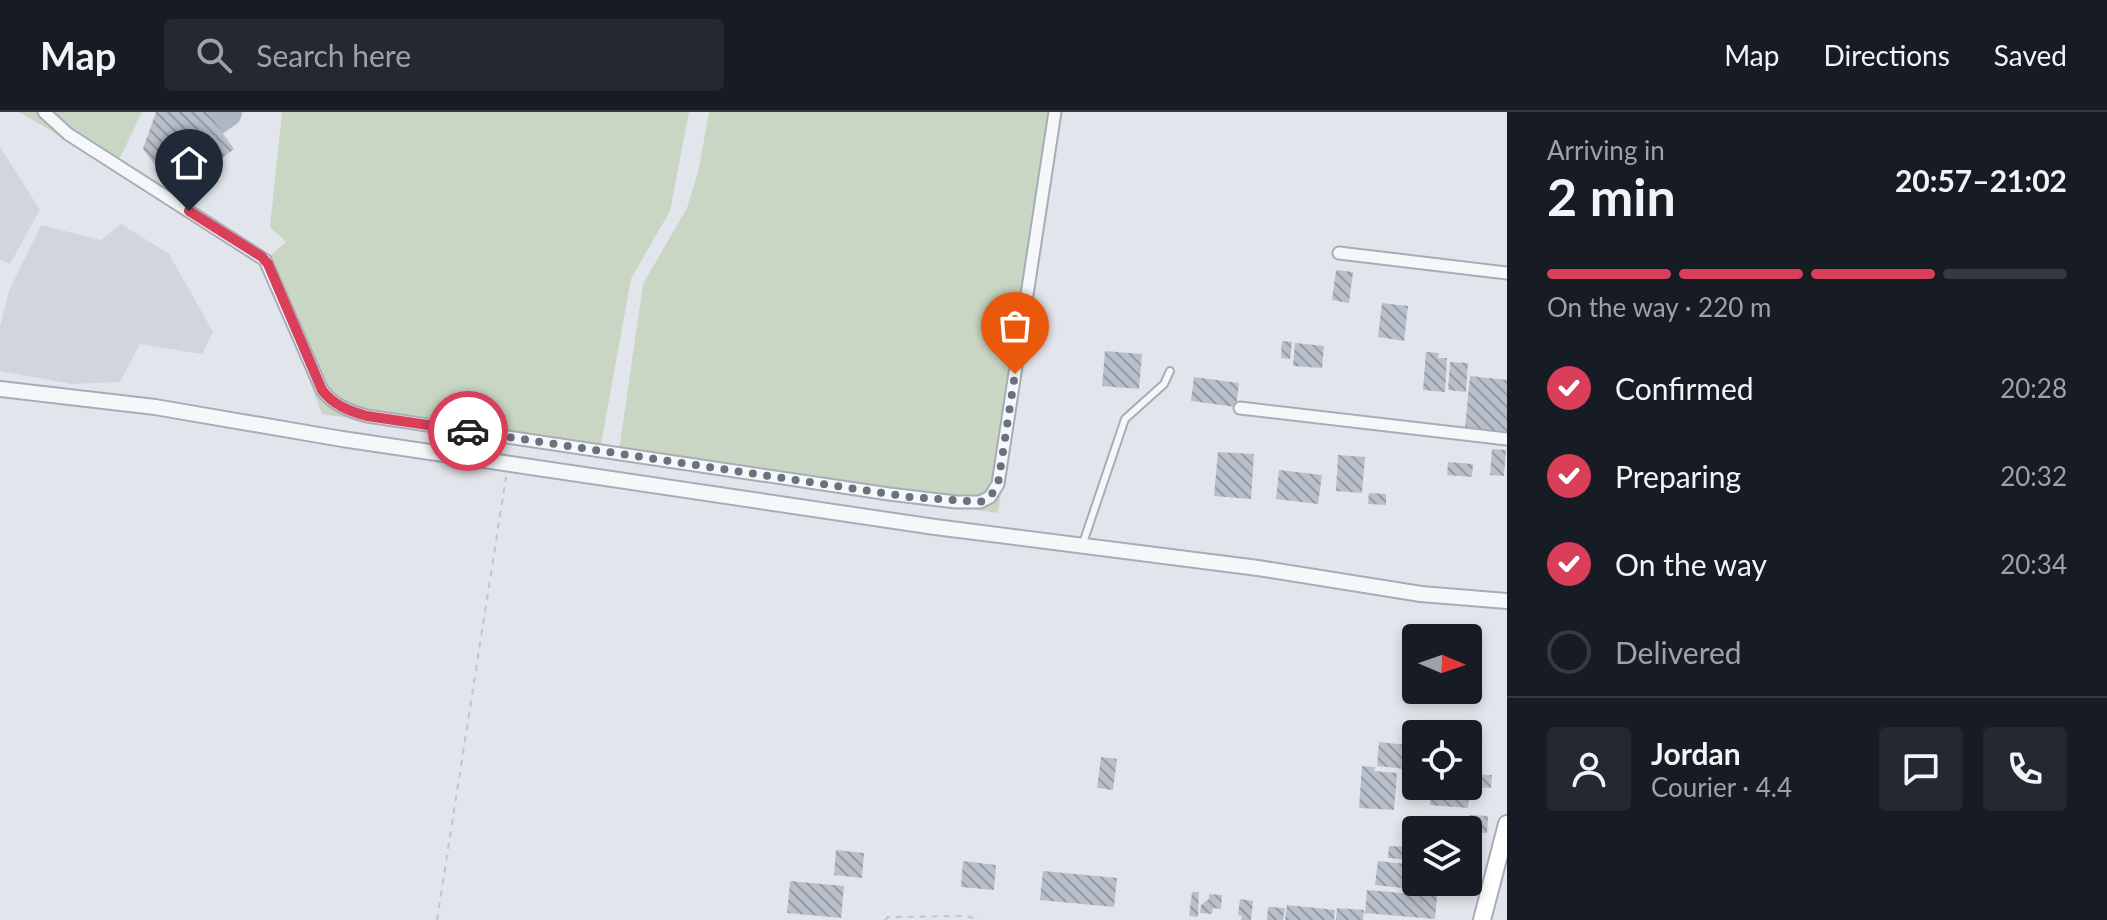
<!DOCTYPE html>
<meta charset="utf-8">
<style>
body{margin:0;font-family:Lato,sans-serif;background:#242831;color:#f1f3f6;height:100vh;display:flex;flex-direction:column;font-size:30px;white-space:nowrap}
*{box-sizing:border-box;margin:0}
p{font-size:26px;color:#9ea1a6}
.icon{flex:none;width:44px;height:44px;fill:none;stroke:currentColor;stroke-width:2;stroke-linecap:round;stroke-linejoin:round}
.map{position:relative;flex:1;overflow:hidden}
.drawer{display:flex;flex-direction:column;background:#171b24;width:600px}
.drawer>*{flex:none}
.needle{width:52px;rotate:92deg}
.fabs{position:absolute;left:1402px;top:512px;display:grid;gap:16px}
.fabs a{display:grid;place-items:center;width:80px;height:80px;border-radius:8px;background:#171b24;box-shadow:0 4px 12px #0003;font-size:40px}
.pin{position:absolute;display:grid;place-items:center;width:68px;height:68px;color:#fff;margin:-82px -34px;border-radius:50% 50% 50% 0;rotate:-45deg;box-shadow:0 0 8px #0007}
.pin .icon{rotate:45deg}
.courier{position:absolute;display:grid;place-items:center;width:80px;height:80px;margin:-40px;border:6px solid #d93f58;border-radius:50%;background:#fff;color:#222;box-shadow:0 2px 10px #0007}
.head em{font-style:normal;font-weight:700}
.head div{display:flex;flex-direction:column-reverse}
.head{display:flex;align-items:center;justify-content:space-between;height:136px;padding:0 40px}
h1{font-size:52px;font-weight:700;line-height:60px}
.bar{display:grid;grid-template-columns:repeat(4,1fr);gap:12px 8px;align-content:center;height:96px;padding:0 40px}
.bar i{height:10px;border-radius:6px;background:#363941}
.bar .on{background:#d93f58}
.bar p{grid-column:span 4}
.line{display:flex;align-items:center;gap:20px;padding:0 40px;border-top:2px solid #363941}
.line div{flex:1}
.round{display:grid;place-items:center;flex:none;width:84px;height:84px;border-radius:8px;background:#242831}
ol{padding:0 40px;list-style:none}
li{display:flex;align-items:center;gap:24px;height:88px}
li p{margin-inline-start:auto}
li .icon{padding:8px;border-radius:50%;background:#d93f58;color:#fff;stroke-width:4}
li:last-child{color:#9ea1a6}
li i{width:44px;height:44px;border:4px solid #363941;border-radius:50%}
header{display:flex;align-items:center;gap:48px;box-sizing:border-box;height:112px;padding:0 40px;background:#171b24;border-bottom:2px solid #363941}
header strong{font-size:38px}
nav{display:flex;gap:44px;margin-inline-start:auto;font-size:28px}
.search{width:560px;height:72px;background:#242831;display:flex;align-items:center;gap:20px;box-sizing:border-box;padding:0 28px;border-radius:8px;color:#9ea1a6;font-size:30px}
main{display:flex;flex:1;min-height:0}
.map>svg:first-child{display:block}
.built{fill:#d0d5de}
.green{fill:#c8d6c3}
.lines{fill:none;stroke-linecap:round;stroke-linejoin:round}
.taxiway{stroke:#aeb6c2;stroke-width:32}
.building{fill:url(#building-back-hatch)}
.service-casing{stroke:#a7adb7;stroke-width:10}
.minor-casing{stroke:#a7adb7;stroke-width:15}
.tertiary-casing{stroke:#a7adb7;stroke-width:18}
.secondary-casing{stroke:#a7adb7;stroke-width:20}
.path{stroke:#c1c4ca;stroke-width:2;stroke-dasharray:6 6;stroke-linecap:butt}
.service{stroke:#f6f7f9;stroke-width:6}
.minor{stroke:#f6f7f9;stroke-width:11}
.tertiary{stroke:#f6f7f9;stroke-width:14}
.secondary{stroke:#fff;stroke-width:16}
.done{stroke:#6a727f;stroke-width:8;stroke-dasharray:0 14.4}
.route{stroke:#d93f58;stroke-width:10}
</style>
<header>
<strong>Map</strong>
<div class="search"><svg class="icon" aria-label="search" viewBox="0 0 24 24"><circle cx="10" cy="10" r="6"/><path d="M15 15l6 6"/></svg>Search here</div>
<nav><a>Map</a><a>Directions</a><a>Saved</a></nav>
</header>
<main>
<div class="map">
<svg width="1507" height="808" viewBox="0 0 1507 808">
<defs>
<pattern id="building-back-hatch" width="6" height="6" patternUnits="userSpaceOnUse" patternTransform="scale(2)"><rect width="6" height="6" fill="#b9bfca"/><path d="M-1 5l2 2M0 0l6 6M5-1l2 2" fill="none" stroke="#969ca6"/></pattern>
</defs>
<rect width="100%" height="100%" fill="#e2e6ec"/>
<g class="built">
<path d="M0,35L40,98L10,152L0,147Z"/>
<path d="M121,112L169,142L213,220L202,242L140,232L120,270L71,272L0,259V215L9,179L41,113L101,128Z"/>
</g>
<g class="green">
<path d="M19,0H142L115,56Z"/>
<path d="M282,0H689L670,99L631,167L599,343L322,302L263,150L286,130L270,115Z"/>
<path d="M709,0H1057L998,401L618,346L643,172L687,96L699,56Z"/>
</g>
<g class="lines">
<path class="taxiway" d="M214,8L226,0"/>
</g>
<g class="building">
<path d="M156,0H208L234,37L196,65L159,58L143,37Z"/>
<path d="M1336,158L1353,160L1349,191L1332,188Z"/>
<path d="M1382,191L1408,194L1404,229L1378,225Z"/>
<path d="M1282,229L1292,230L1290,247L1281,246Z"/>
<path d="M1295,231L1324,234L1322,256L1293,254Z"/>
<path d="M1105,239L1142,242L1139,277L1102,274Z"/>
<path d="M1426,240L1439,241L1438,246H1447L1445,280L1423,278Z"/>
<path d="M1450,250L1468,251L1466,280L1448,278Z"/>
<path d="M1470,264L1507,268V320L1465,316Z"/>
<path d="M1194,265L1239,271L1236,295L1191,289Z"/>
<path d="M1492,337L1506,338L1504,364L1490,363Z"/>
<path d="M1218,340L1254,342L1251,387L1214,384Z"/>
<path d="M1338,343L1365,345L1362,381L1336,379Z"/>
<path d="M1448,350L1473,352L1472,365L1447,363Z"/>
<path d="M1279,358L1322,363L1318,392L1276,387Z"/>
<path d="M1369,381L1386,382V393L1368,392Z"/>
<path d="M1379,630L1416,634V658L1377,654Z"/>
<path d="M1101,645L1117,647L1113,678L1097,676Z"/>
<path d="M1362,654L1375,655L1374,659L1397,661L1394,698L1359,696Z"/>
<path d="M1472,662L1492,663L1491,676L1471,675Z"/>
<path d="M1431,674H1470L1468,696L1430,693Z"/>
<path d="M1469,703L1488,704L1487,721L1468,720Z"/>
<path d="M1389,734L1410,735L1409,748L1388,746Z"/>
<path d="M836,738L864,741L862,766L834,763Z"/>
<path d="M963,749L996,753L994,778L961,775Z"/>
<path d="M1378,749L1416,753V770H1438L1437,780L1375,773Z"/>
<path d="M1043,759L1117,766L1114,795L1040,788Z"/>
<path d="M790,769L844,774L841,806L787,801Z"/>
<path d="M1367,778L1437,784L1435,807L1365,801Z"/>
<path d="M1192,780H1199L1198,805L1189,804Z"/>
<path d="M1209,782L1222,783L1221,797L1213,796L1212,802L1200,801L1201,793L1209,787Z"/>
<path d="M1240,787L1253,789L1251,808H1241L1242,804L1238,803Z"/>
<path d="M1287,793L1335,798L1334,808H1285Z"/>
<path d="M1268,795L1285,796L1283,808H1267Z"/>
<path d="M1337,796L1364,798L1363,808H1336Z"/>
</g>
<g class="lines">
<defs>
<path id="service" d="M1083,431L1125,307L1164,272L1170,259"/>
<g id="minor">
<path d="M44,0L68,22L265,148L322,278C333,293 349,299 367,304L889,382L956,390H980L990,385L998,372L1055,0"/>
<path d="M1339,141L1507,161"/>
<path d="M1240,296L1507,327"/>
</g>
<path id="tertiary" d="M0,277L155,295L342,327L935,415L1258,456L1421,482L1507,489"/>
<path id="secondary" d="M1482,808L1507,712"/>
</defs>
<use href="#service" class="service-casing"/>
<use href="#minor" class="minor-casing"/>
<use href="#tertiary" class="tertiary-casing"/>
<use href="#secondary" class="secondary-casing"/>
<g class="path">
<path d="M437,808L506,365"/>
<path d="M885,808L888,805L966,804L980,808"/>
</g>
<use href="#service" class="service"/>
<use href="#minor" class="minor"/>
<use href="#tertiary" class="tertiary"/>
<use href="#secondary" class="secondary"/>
</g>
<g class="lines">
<path class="done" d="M468,319L910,385L980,390L990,385L998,372L1015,262"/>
<path class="route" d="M189,99L262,145L268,152L322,278C333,293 349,299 367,304L468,319"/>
</g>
</svg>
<div class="fabs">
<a><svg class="needle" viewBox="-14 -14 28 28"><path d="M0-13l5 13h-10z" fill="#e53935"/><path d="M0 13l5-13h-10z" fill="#9ea1a6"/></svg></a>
<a><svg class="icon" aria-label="locate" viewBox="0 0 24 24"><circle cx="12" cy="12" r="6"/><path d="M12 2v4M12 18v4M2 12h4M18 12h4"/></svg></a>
<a><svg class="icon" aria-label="layers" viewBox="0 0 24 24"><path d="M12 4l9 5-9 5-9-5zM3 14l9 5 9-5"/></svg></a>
</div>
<div class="pin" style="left:1015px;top:262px;background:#ea580c"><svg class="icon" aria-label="bag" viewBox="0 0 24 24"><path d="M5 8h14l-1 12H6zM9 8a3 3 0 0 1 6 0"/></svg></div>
<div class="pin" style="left:189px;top:99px;background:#1f2937"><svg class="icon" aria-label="home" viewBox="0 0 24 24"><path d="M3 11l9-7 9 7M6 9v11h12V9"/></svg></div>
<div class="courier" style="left:468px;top:319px"><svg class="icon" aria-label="car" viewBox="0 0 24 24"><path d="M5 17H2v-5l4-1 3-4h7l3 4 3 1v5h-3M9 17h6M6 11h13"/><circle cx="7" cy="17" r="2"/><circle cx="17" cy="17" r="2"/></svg></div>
</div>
<section class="drawer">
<div class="head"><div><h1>2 min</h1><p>Arriving in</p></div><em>20:57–21:02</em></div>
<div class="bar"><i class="on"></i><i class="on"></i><i class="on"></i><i></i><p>On the way · 220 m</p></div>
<ol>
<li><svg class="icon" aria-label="check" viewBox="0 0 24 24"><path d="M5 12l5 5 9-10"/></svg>Confirmed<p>20:28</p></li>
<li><svg class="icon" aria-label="check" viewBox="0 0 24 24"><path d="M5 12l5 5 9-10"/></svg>Preparing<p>20:32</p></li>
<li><svg class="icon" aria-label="check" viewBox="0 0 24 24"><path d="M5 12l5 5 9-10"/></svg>On the way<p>20:34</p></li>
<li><i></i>Delivered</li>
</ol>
<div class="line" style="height:144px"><a class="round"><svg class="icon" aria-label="person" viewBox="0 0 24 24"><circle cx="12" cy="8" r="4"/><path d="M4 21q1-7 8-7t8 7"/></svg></a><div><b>Jordan</b><p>Courier · 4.4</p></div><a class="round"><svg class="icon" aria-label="chat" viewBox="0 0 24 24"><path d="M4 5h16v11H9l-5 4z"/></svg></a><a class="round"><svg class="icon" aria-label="phone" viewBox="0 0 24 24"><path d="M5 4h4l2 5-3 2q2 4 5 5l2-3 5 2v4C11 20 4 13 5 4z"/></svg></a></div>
</section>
</main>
